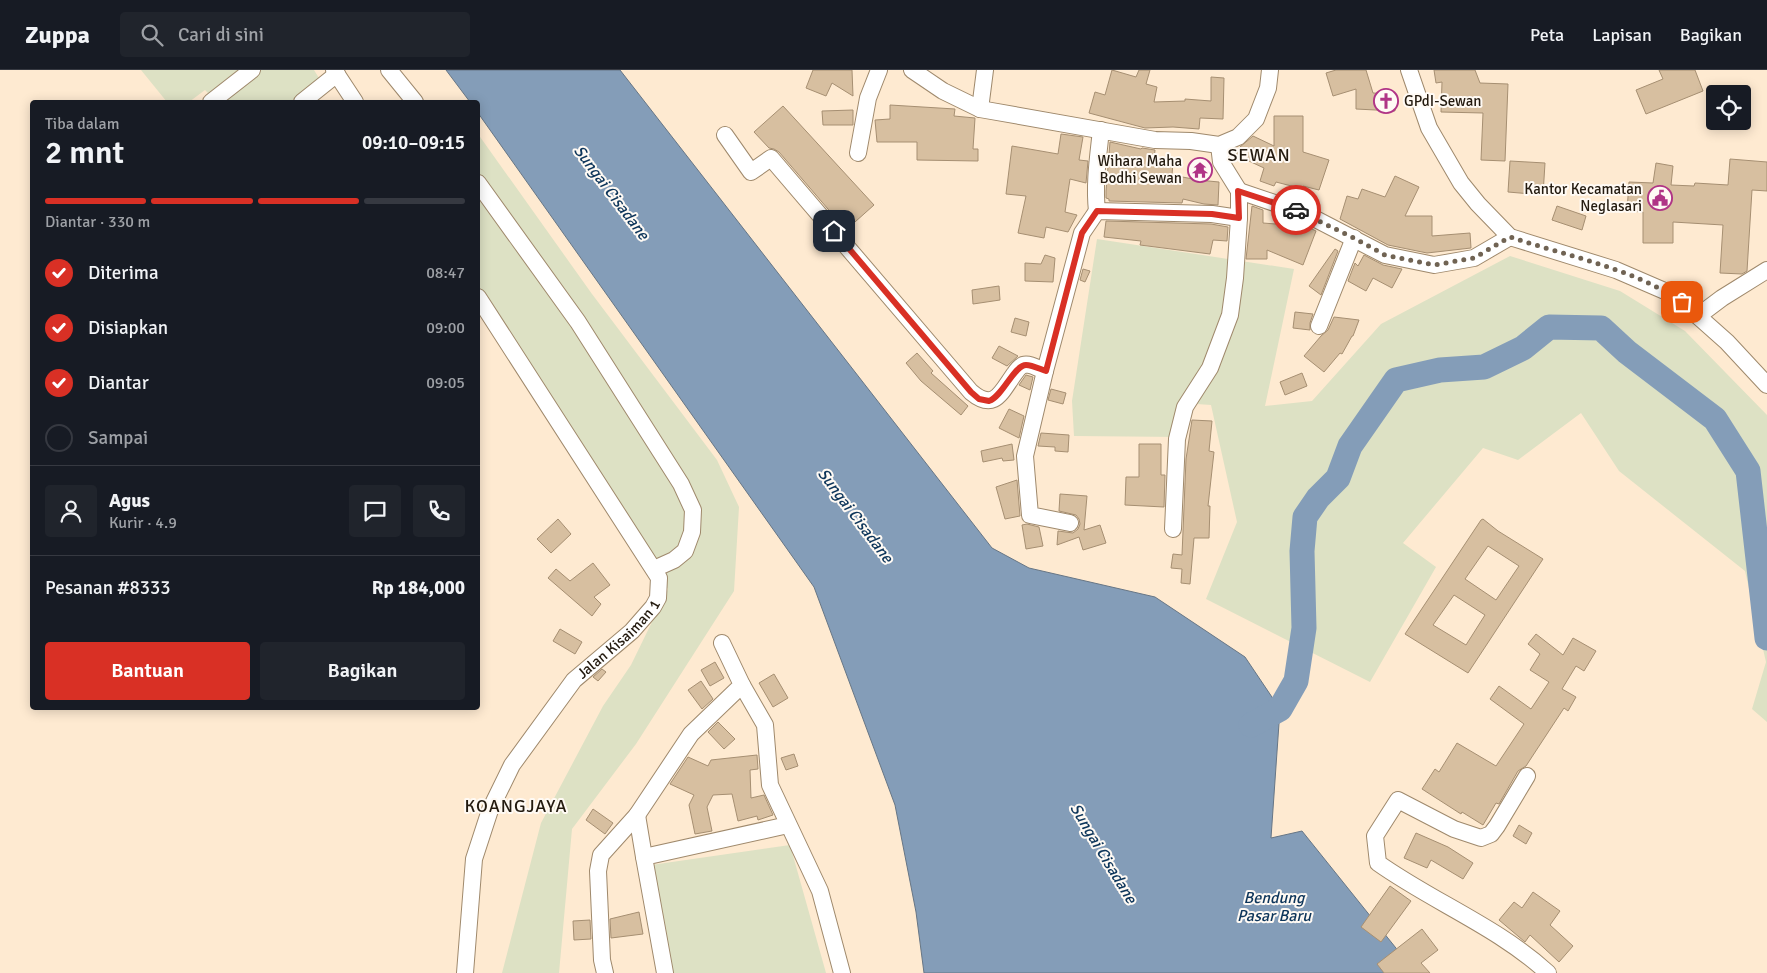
<!DOCTYPE html>
<html lang="id">
<meta charset="utf-8">
<style>
body{margin:0;font-family:Signika,sans-serif;background:#20242c;color:#f1f3f6;height:100vh;display:flex;flex-direction:column;font-size:19px;white-space:nowrap}
*{box-sizing:border-box;margin:0}
p{font-size:16px;color:#9ea1a6}
.icon{flex:none;width:28px;height:28px;fill:none;stroke:currentColor;stroke-width:2;stroke-linecap:round;stroke-linejoin:round}
.map{position:relative;flex:1;overflow:hidden}
.panel{position:absolute;left:30px;top:30px;width:450px;height:610px;display:flex;flex-direction:column;background:#171b24;border-radius:5px;box-shadow:0 2px 12px #0003}
.panel>*{flex:none}
.controls{position:absolute;left:1706px;top:15px;display:grid;gap:10px}
.controls a{display:grid;place-items:center;width:45px;height:45px;border-radius:5px;background:#171b24;box-shadow:0 2px 12px #0003;font-size:25px}
.pin{position:absolute;display:grid;place-items:center;width:42px;height:42px;color:#fff;margin:-21px;border-radius:10px;box-shadow:0 2px 8px #0006}
.courier{position:absolute;display:grid;place-items:center;width:50px;height:50px;margin:-25px;border:4px solid #d93025;border-radius:50%;background:#fff;color:#222;box-shadow:0 1px 6px #0007}
.summary em{font-style:normal;font-weight:600}
.summary div{display:flex;flex-direction:column-reverse}
.summary{display:flex;align-items:center;justify-content:space-between;height:85px;padding:0 15px}
h1{font-size:32px;font-weight:600;line-height:38px}
.bar{display:grid;grid-template-columns:repeat(4,1fr);gap:8px 5px;align-content:center;height:60px;padding:0 15px}
.bar i{height:6px;border-radius:4px;background:#363941}
.bar .on{background:#d93025}
.bar p{grid-column:span 4}
.line{display:flex;align-items:center;gap:12px;padding:0 15px;border-top:1px solid #363941}
.line div{flex:1}
.round{display:grid;place-items:center;flex:none;width:52px;height:52px;border-radius:5px;background:#20242c}
ol{padding:0 15px;list-style:none}
li{display:flex;align-items:center;gap:15px;height:55px}
li p{margin-inline-start:auto}
li .icon{padding:5px;border-radius:50%;background:#d93025;color:#fff;stroke-width:4}
li:last-child{color:#9ea1a6}
li i{width:28px;height:28px;border:2px solid #363941;border-radius:50%}
.action{display:flex;gap:10px;margin-top:auto;padding:10px 15px}
.action a{flex:1;height:58px;border-radius:5px;background:#d93025;color:#fff;font-size:20px;font-weight:600;line-height:58px;text-align:center}
.action a+a{background:#20242c;color:#f1f3f6}
header{display:flex;align-items:center;gap:30px;box-sizing:border-box;height:70px;padding:0 25px;background:#171b24;border-bottom:1px solid #363941}
header strong{font-size:24px}
nav{display:flex;gap:28px;margin-inline-start:auto;font-size:18px}
.search{width:350px;height:45px;background:#20242c;display:flex;align-items:center;gap:12px;box-sizing:border-box;padding:0 18px;border-radius:5px;color:#9ea1a6;font-size:19px}
.map>svg:first-child{display:block}
.green{fill:#dde1c4}
.water{fill:#849db8;stroke:#677685}
.lines{fill:none;stroke-linecap:round;stroke-linejoin:round}
.river{stroke:#849db8;stroke-width:25}
.building{fill:#d7bfa0;stroke:#a68f72;fill-rule:evenodd}
.minor-casing{stroke:#9f896c;stroke-width:18}
.minor{stroke:#fff;stroke-width:16}
.done{stroke:#706353;stroke-width:5;stroke-dasharray:0 9}
.route{stroke:#d93025;stroke-width:6}
.labels{text-anchor:middle;stroke-width:4;stroke-linejoin:round;paint-order:stroke}
.poi-label{font-size:15px;fill:#231a0f;stroke:#fffaf4;text-anchor:end}
.street-label{font-size:15px;fill:#231a0f;stroke:#fffaf4}
.water-label{font-size:16px;font-style:italic;fill:#0d355a;stroke:#fffaf4}
.quarter-label{font-size:18px;letter-spacing:1px;fill:#231a0f;stroke:#fffaf4}
</style>
<header>
<strong>Zuppa</strong>
<div class="search"><svg class="icon" aria-label="search" viewBox="0 0 24 24"><circle cx="10" cy="10" r="6"/><path d="M15 15l6 6"/></svg>Cari di sini</div>
<nav><a>Peta</a><a>Lapisan</a><a>Bagikan</a></nav>
</header>
<div class="map">
<svg width="1767" height="903" viewBox="0 0 1767 903">
<rect width="100%" height="100%" fill="#feead1"/>
<g class="green">
<path d="M141,0H314L322,13L293,32H217L205,20L189,32H167Z"/>
<path d="M478,64L592,224L717,390L739,437L734,521L636,674L572,759L559,903H502L541,753L603,636L631,595L668,519L478,229V165L480,162L478,157Z"/>
<path d="M1097,169L1294,199L1265,336L1312,331L1381,254L1510,186L1620,221L1685,261L1767,345V652L1752,639L1766,592L1745,501L1619,401L1581,343L1518,390L1483,378L1403,473L1436,497L1370,612L1206,529L1237,452L1211,335L1182,333L1181,367L1074,366L1072,331Z"/>
<path d="M790,775L826,903H672L651,795Z"/>
</g>
<path class="water" d="M446,0H620L992,478L1029,498L1155,527L1245,587L1280,639L1271,768L1302,761L1416,903H924L916,842L895,735L814,517L478,43V32H470Z"/>
<g class="lines">
<path class="river" d="M1251,655L1280,639L1296,611L1304,558L1302,481L1305,447L1318,428L1338,408L1350,376L1396,310L1440,300L1484,297L1523,278L1549,257L1601,258L1627,282L1715,349L1748,401L1767,568"/>
</g>
<g class="building">
<path d="M813,0H852L853,26L832,13L826,26L806,18Z"/>
<path d="M1112,0L1136,7L1139,0H1150L1146,14L1157,17L1154,32L1185,31V29L1211,31V7L1224,8L1223,49L1200,48L1199,59L1173,57L1145,58L1089,43L1095,22L1105,25Z"/>
<path d="M1336,0H1366L1373,23L1395,24V41L1356,39V19L1333,26L1326,3Z"/>
<path d="M1434,0H1475L1480,13L1508,14L1505,91L1481,90L1483,43L1441,42L1442,12L1436,13Z"/>
<path d="M1659,0H1695L1703,21L1646,44L1636,20L1663,9Z"/>
<path d="M890,35L955,39L954,46L975,48L973,79H978V91L917,90V72H877L875,50L890,49Z"/>
<path d="M783,36L874,135L846,160L779,82L774,79L769,78L754,62Z"/>
<path d="M853,40V55H823L822,41Z"/>
<path d="M1274,46H1303V82L1329,90L1319,120L1303,116V119L1276,112L1274,116L1260,111L1264,98L1236,85L1240,77L1253,66L1274,76Z"/>
<path d="M1061,64L1083,67L1079,90L1088,91L1086,113L1070,109L1065,142L1077,145L1068,162L1046,157L1044,168L1018,163L1026,126L1006,124L1012,76L1058,84Z"/>
<path d="M1110,72L1141,79L1142,78L1155,80L1154,90L1173,92L1172,105L1198,110L1219,112L1218,135L1204,134L1183,129L1182,133L1109,131V129L1106,128V121Z"/>
<path d="M1730,89L1767,92V121L1752,120L1747,201L1742,204L1720,203L1723,155L1673,152V173H1643V142L1627,141L1629,112L1653,113L1656,93L1673,96L1671,115L1694,116L1695,113L1728,115Z"/>
<path d="M1510,91L1545,93L1543,125L1508,122Z"/>
<path d="M1395,106L1419,117L1405,146H1432V166L1470,163L1471,178L1427,183L1388,175L1340,149L1347,126L1358,129L1362,119L1385,127Z"/>
<path d="M1252,136L1263,140V153L1301,156L1302,154L1316,161L1303,195L1267,180V189H1246Z"/>
<path d="M1557,136L1586,146L1582,160L1552,150Z"/>
<path d="M1106,151L1211,154L1228,157L1227,171L1213,170L1210,184L1140,175L1141,171L1104,167Z"/>
<path d="M1335,179L1338,181L1321,225L1309,216Z"/>
<path d="M1045,185L1055,188L1053,212L1025,211V193L1041,194Z"/>
<path d="M1364,185L1383,195L1402,199L1392,218L1373,208L1366,221L1348,211L1355,193L1358,196Z"/>
<path d="M1083,199L1090,201L1085,212L1080,210Z"/>
<path d="M999,216L1000,230L973,234L972,220Z"/>
<path d="M1295,242L1313,244L1310,253V260L1293,258Z"/>
<path d="M1334,247L1359,250L1353,266H1352L1342,284L1340,283L1324,302L1304,286L1321,266L1328,260Z"/>
<path d="M1015,248L1029,252L1026,266L1011,262Z"/>
<path d="M999,276L1018,286L1007,296L992,288Z"/>
<path d="M917,283L933,301L931,303L968,336L961,345L921,311L906,293Z"/>
<path d="M1302,303L1307,316L1285,325L1280,312Z"/>
<path d="M1026,305L1033,307L1030,320L1019,315Z"/>
<path d="M1051,319L1066,323L1063,334L1048,330Z"/>
<path d="M1009,339L1024,346L1019,368L999,358Z"/>
<path d="M1192,350L1212,351L1209,381L1214,382L1208,436H1210L1209,468H1194L1190,514L1181,513L1182,499L1171,498L1173,484L1182,485L1186,389Z"/>
<path d="M1041,363L1069,365L1068,382L1055,381V377L1038,376Z"/>
<path d="M1012,374L1014,390L1003,391L1002,388L983,392L981,381Z"/>
<path d="M1139,374H1161V405H1165L1164,437L1125,435L1126,407H1139Z"/>
<path d="M1017,410L1020,446L1005,449L996,417Z"/>
<path d="M1060,424L1087,426L1084,460L1100,455L1106,473L1083,480L1079,467L1057,475L1058,461L1073,463L1078,459L1080,454L1079,449L1076,445L1059,441Z"/>
<path d="M558,449L571,464L551,483L537,469Z"/>
<path d="M1483,449L1498,461L1543,489L1468,603L1405,564L1481,450ZM1488,476L1519,496L1496,530L1465,509ZM1454,525L1485,545L1466,575L1433,555Z"/>
<path d="M1027,454L1039,457L1043,476L1026,479L1022,455Z"/>
<path d="M593,493L610,515L594,527L601,534L592,546L548,508L556,499L570,511Z"/>
<path d="M560,559L582,572L575,584L553,571Z"/>
<path d="M1536,564L1563,585L1573,568L1596,581L1584,601L1576,596L1562,619L1576,627L1568,641L1564,638L1526,696L1518,701L1499,734L1496,733L1483,755L1462,742L1461,744L1422,719L1435,699L1439,702L1457,673L1496,696L1524,654L1490,629L1499,616L1531,639L1549,612L1530,600L1540,584L1528,574Z"/>
<path d="M715,592L724,608L710,616L701,600Z"/>
<path d="M602,599L606,602L598,611L593,607Z"/>
<path d="M774,604L788,628L773,637L759,613Z"/>
<path d="M701,611L713,629L702,639L688,620Z"/>
<path d="M718,652L735,669L724,679L708,662Z"/>
<path d="M794,684L798,696L786,700L781,688Z"/>
<path d="M757,685L758,699L750,700L751,728L764,725L773,745L758,750L757,746L738,751L732,724L713,725L707,737L712,761L695,764L689,735L694,725L670,714L688,687L708,696L711,690Z"/>
<path d="M593,739L613,753L605,764L586,750Z"/>
<path d="M1519,755L1532,763L1526,774L1513,766Z"/>
<path d="M1416,763L1448,777L1473,793L1463,809L1431,790L1427,798L1404,788Z"/>
<path d="M1390,816L1411,831L1381,872L1361,857Z"/>
<path d="M1533,822L1560,841L1550,855L1573,876L1559,892L1530,865L1525,872L1499,850L1514,832L1522,838Z"/>
<path d="M639,842L643,864L611,868L610,849Z"/>
<path d="M590,850L591,869L574,870L573,851Z"/>
<path d="M1422,859L1438,880L1421,893L1430,903H1384L1377,894Z"/>
</g>
<g class="lines">
<defs>
<g id="minor">
<path d="M334,0L355,32"/>
<path d="M389,0L415,32"/>
<path d="M912,0L943,21L980,39L1155,70L1191,71L1219,75L1238,67L1256,49L1268,18L1270,0"/>
<path d="M1409,0L1429,58L1461,113L1478,134L1510,167L1616,200L1667,222L1682,232L1727,272L1767,315"/>
<path d="M211,32L252,0"/>
<path d="M302,32L337,4"/>
<path d="M980,39L985,0"/>
<path d="M725,65L751,102L771,88L971,322C995,342 1001,322 1015,303C1017,300 1019,297 1023,295C1030,293 1039,299 1045,301"/>
<path d="M858,83L868,28L879,0"/>
<path d="M478,113L578,252L681,414L693,440L692,462L685,481L674,490L654,499"/>
<path d="M1239,121L1304,143L1385,185L1434,195L1474,188L1510,167"/>
<path d="M1097,141C1094,114 1098,88 1101,60"/>
<path d="M1698,246L1722,228L1767,200"/>
<path d="M1319,256L1354,168"/>
<path d="M1070,453L1030,445L1025,386L1045,301L1082,163L1097,141L1212,144L1239,148"/>
<path d="M1173,459L1177,369L1185,337L1210,298L1230,245L1235,208L1239,148V121L1221,92L1219,75"/>
<path d="M742,615L765,655L770,715L820,821L842,903"/>
<path d="M1527,706L1497,756L1491,764L1481,768L1454,759L1398,730L1375,766L1378,793C1433,832 1498,857 1548,903"/>
<path d="M637,745L644,787"/>
<path id="s1" d="M465,903L474,789L490,740L512,695L574,610L632,561L653,537L658,528L659,508L478,227"/>
<path d="M605,903L602,890L598,801L601,785L637,745L691,664L742,615L722,573"/>
<path d="M665,903L644,787L788,755"/>
</g>
</defs>
<use href="#minor" class="minor-casing"/>
<use href="#minor" class="minor"/>
</g>
<g class="lines">
<path class="done" d="M1296,140L1354,168L1385,185L1434,195L1474,188L1510,167C1567,186 1632,198 1682,232"/>
<path class="route" d="M834,161L971,322L979,329L989,331C1003,326 1014,295 1026,295C1032,295 1040,299 1046,301L1082,163L1097,141L1212,144L1239,148L1238,121L1296,140"/>
</g>
<defs>
<symbol id="church-ring" viewBox="-11 -11 22 22"><circle r="9.5" fill="#fffaf4" stroke="#b03486" stroke-width="1.5"/><path d="M-1.2-6h2.4v3.5h3.3v2.4h-3.3V6h-2.4V-.1h-3.3v-2.4h3.3Z" fill="#b03486"/></symbol>
<symbol id="temple-ring" viewBox="-11 -11 22 22"><circle r="9.5" fill="#fffaf4" stroke="#b03486" stroke-width="1.5"/><path d="M0-6L5-2H3V0L6.5 2.5H4V6H1.5V3h-3V6H-4V2.5H-6.5L-3 0V-2H-5Z" fill="#b03486"/></symbol>
<symbol id="civic-ring" viewBox="-11 -11 22 22"><circle r="9.5" fill="#fffaf4" stroke="#b03486" stroke-width="1.5"/><path d="M-.6-6.5H3V-4.5H.6V-3L4-1V1h2V6H-6V1h2V-1L-.6-3ZM-1.2 2.5V6h2.4V2.5Z" fill="#b03486"/></symbol>
</defs>
<g fill-rule="evenodd">
<use href="#church-ring" x="1372" y="17" width="28" height="28"/>
<use href="#temple-ring" x="1186" y="86" width="28" height="28"/>
<use href="#civic-ring" x="1646" y="114" width="28" height="28"/>
</g>
<g class="labels">
<g class="poi-label">
<text x="1404" y="36" text-anchor="start">GPdI-Sewan</text>
<text x="1182" y="96">Wihara Maha<tspan x="1182" dy="17">Bodhi Sewan</tspan></text>
<text x="1642" y="124">Kantor Kecamatan<tspan x="1642" dy="17">Neglasari</tspan></text>
</g>
<g class="street-label">
<text dy="5" stroke="none"><textPath href="#s1" startOffset="382">Jalan Kisaiman 1</textPath></text>
</g>
<g class="water-label">
<text transform="translate(612 122) rotate(53)" y="6">Sungai Cisadane</text>
<text transform="translate(856 445) rotate(53)" y="6">Sungai Cisadane</text>
<text transform="translate(1104 783) rotate(59)" y="6">Sungai Cisadane</text>
<text x="1274" y="833">Bendung<tspan x="1274" dy="18">Pasar Baru</tspan></text>
</g>
<g class="quarter-label">
<text x="1259" y="91">SEWAN</text>
<text x="516" y="742">KOANGJAYA</text>
</g>
</g>
</svg>
<div class="controls">
<a><svg class="icon" aria-label="locate" viewBox="0 0 24 24"><circle cx="12" cy="12" r="6"/><path d="M12 2v4M12 18v4M2 12h4M18 12h4"/></svg></a>
</div>
<div class="pin" style="left:1682px;top:232px;background:#ea580c"><svg class="icon" aria-label="bag" viewBox="0 0 24 24"><path d="M5 8h14l-1 12H6zM9 8a3 3 0 0 1 6 0"/></svg></div>
<div class="pin" style="left:834px;top:161px;background:#1f2937"><svg class="icon" aria-label="home" viewBox="0 0 24 24"><path d="M3 11l9-7 9 7M6 9v11h12V9"/></svg></div>
<div class="courier" style="left:1296px;top:140px"><svg class="icon" aria-label="car" viewBox="0 0 24 24"><path d="M5 17H2v-5l4-1 3-4h7l3 4 3 1v5h-3M9 17h6M6 11h13"/><circle cx="7" cy="17" r="2"/><circle cx="17" cy="17" r="2"/></svg></div>
<section class="panel">
<div class="summary"><div><h1>2 mnt</h1><p>Tiba dalam</p></div><em>09:10–09:15</em></div>
<div class="bar"><i class="on"></i><i class="on"></i><i class="on"></i><i></i><p>Diantar · 330 m</p></div>
<ol>
<li><svg class="icon" aria-label="check" viewBox="0 0 24 24"><path d="M5 12l5 5 9-10"/></svg>Diterima<p>08:47</p></li>
<li><svg class="icon" aria-label="check" viewBox="0 0 24 24"><path d="M5 12l5 5 9-10"/></svg>Disiapkan<p>09:00</p></li>
<li><svg class="icon" aria-label="check" viewBox="0 0 24 24"><path d="M5 12l5 5 9-10"/></svg>Diantar<p>09:05</p></li>
<li><i></i>Sampai</li>
</ol>
<div class="line" style="height:90px"><a class="round"><svg class="icon" aria-label="person" viewBox="0 0 24 24"><circle cx="12" cy="8" r="4"/><path d="M4 21q1-7 8-7t8 7"/></svg></a><div><b>Agus</b><p>Kurir · 4.9</p></div><a class="round"><svg class="icon" aria-label="chat" viewBox="0 0 24 24"><path d="M4 5h16v11H9l-5 4z"/></svg></a><a class="round"><svg class="icon" aria-label="phone" viewBox="0 0 24 24"><path d="M5 4h4l2 5-3 2q2 4 5 5l2-3 5 2v4C11 20 4 13 5 4z"/></svg></a></div>
<div class="line" style="height:65px"><div>Pesanan #8333</div><b>Rp 184,000</b></div>
<div class="action"><a>Bantuan</a><a>Bagikan</a></div>
</section>
</div>
